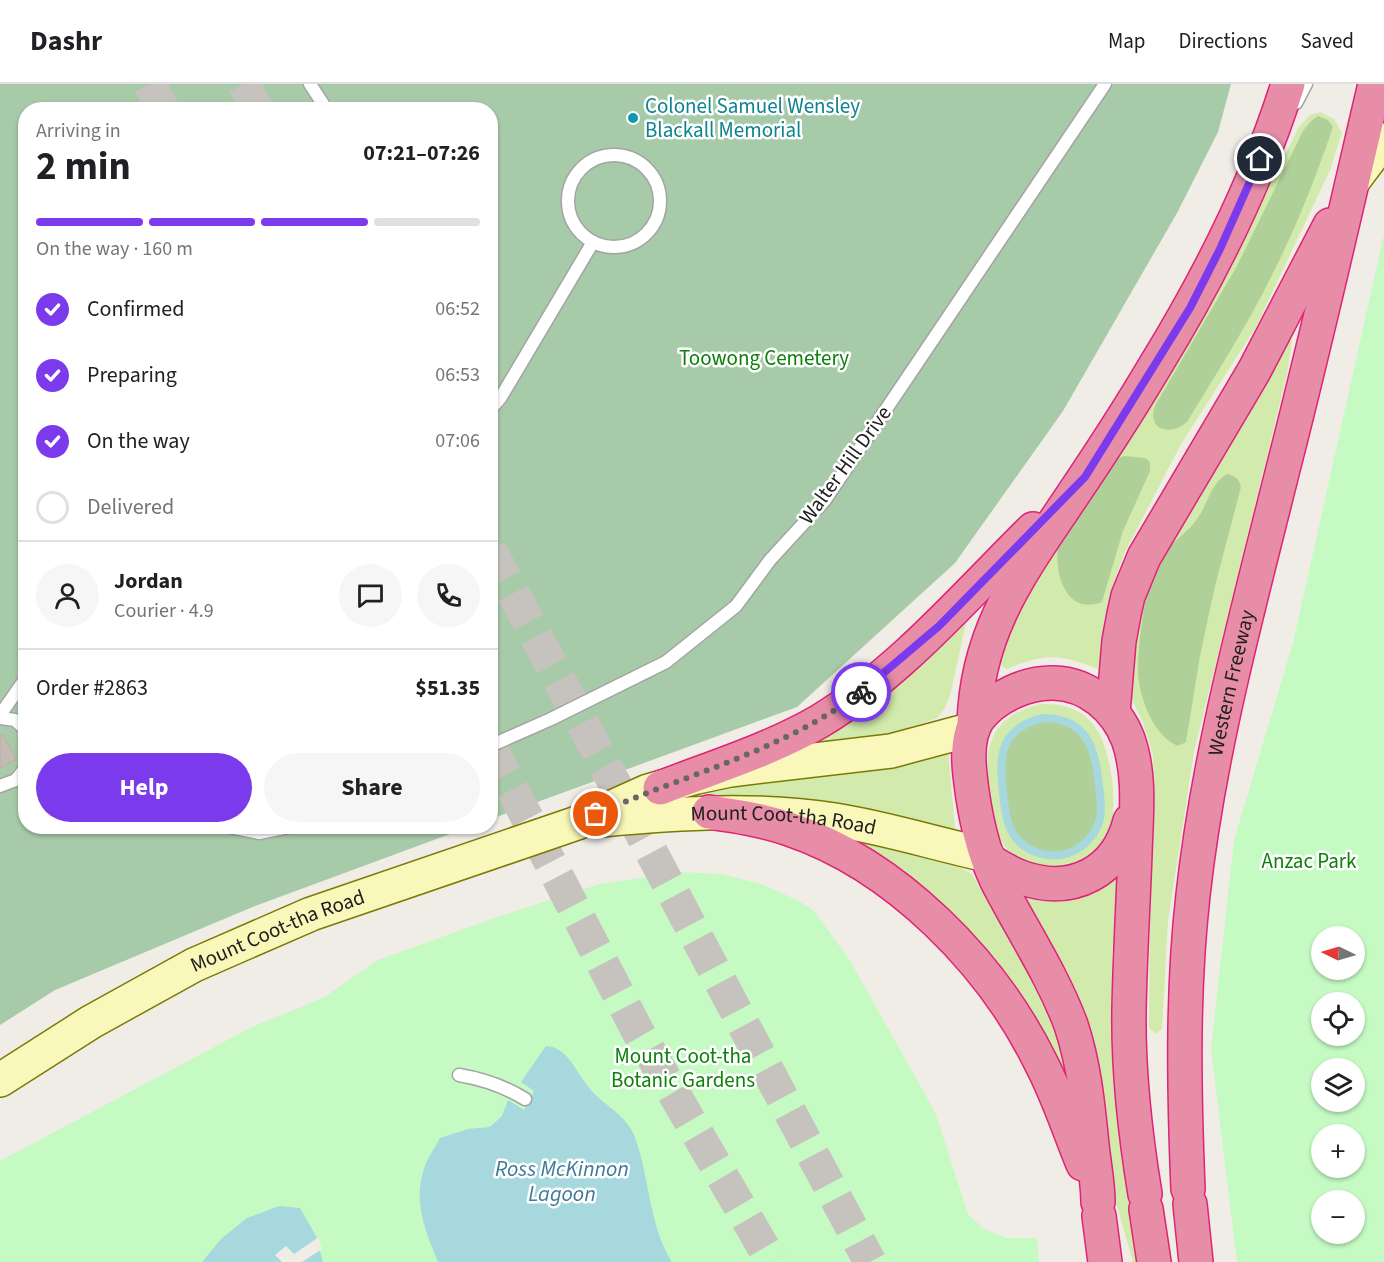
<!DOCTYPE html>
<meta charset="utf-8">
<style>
body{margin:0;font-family:"Source Sans 3",sans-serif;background:#f6f6f6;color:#202124;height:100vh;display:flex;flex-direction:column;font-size:22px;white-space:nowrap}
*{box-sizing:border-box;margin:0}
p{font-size:20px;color:#757577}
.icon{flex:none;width:33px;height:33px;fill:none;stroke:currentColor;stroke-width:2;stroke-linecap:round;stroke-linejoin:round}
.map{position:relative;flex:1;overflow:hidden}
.sheet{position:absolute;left:18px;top:18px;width:480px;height:732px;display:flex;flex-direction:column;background:#fff;border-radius:24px;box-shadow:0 2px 4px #0004}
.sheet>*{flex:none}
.needle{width:39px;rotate:275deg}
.buttons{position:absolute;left:1311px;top:842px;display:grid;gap:12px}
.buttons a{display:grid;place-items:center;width:54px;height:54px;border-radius:50%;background:#fff;box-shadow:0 2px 4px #0004;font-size:30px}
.pin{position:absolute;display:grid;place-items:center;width:51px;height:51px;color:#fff;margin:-26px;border:3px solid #fff;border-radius:50%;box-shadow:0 2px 6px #0007}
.courier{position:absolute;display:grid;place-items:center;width:60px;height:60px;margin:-30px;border:4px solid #7c3aed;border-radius:50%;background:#fff;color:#222;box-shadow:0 2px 8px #0007}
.summary em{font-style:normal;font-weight:700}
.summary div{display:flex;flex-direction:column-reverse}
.summary{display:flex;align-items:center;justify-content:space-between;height:102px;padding:0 18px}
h1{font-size:39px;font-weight:700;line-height:45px}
.bar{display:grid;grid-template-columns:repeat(4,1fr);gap:9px 6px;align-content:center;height:72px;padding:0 18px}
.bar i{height:8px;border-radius:4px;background:#e0e0e0}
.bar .selected{background:#7c3aed}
.bar p{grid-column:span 4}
.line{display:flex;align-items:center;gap:15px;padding:0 18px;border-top:2px solid #e0e0e0}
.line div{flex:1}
.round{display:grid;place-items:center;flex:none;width:63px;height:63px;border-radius:32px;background:#f6f6f6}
ol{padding:0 18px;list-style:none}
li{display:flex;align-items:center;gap:18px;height:66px}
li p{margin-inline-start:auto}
li .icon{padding:6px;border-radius:50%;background:#7c3aed;color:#fff;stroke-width:4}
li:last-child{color:#757577}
li i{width:33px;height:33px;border:3px solid #e0e0e0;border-radius:50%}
.cta{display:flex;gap:12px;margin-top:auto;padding:12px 18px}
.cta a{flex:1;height:69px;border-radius:36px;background:#7c3aed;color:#fff;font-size:24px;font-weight:700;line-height:69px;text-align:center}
.cta a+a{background:#f6f6f6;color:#202124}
header{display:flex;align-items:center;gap:36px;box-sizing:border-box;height:84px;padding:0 30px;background:#fff;border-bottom:2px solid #e0e0e0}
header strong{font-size:28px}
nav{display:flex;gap:33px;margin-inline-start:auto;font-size:21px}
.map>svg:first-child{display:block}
.grass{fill:#d2ebac}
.forest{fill:#b0d09a}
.cemetery{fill:#a7caa8}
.park{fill:#c5fac3;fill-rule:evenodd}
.water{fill:#a6d8de}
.pier{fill:#f0ece6}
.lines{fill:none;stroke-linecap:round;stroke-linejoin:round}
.stream{stroke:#a6d8de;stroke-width:8}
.building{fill:#c5bbb5;stroke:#c2b1a8;stroke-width:1.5}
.highway-tunnel{stroke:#c6c3be;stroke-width:33;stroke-dasharray:33 16;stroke-linecap:butt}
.lane-casing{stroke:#a4a4a4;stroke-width:15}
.secondary-casing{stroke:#7a7a04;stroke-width:36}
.highway-casing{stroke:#dd2478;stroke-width:36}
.lane{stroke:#fff;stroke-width:12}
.secondary{stroke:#faf7ba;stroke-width:33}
.highway{stroke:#e88da8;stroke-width:33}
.done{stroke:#696765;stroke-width:6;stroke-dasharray:0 10.8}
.route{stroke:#7c3aed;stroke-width:8}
.culture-dot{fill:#0f9aa8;stroke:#fff;stroke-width:2}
.labels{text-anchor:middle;stroke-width:5;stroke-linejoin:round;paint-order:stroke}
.culture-label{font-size:21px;fill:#0d838f;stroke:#fff;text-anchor:start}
.park-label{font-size:21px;fill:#0d810a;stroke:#fff}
.street-label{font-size:21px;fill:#202020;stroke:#fff}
.water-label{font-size:22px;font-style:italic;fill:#417799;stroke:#fff}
</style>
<header>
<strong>Dashr</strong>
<nav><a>Map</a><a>Directions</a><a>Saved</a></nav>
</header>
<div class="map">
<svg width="1384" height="1178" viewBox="0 0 1384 1178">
<rect width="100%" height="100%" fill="#f0ece6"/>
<g class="grass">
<path d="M1320,28L1334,35L1342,49L1330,86L1256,243L1181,360L1124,470L1109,511L1104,538L1103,587C1061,570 1048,568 1006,585L1000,580L1016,529L1058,462L1117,375L1220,200L1299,43L1310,31Z"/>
<path d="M1288,253L1292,257L1287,290L1194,668L1168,837L1162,945L1155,950L1149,943L1150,840L1154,717L1153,671L1143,638L1127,607L1133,535L1152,490Z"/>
<path d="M968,529L950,612L944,625L937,634L895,649L798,667Z"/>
<path d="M1041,620C1092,619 1106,651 1112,696C1116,733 1114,767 1073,782C1066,785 1054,783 1046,783C1026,784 1005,769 997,749C992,737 991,723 989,709C983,663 990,632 1041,620Z"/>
<path d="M948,666L956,756L696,715L708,707L880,681Z"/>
<path d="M832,748L951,779L972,790L1035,895L1054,940L1064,977L1065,986L1062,991Z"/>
<path d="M1116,796L1117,820L1112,868L1114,920L1142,1178H1133L1113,1108L1016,807L1084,810Z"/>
</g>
<g class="forest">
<path d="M1318,32L1328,36L1333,43C1316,93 1296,144 1272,191C1247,242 1216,290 1187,338C1168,354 1145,344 1156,320L1237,182L1303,47L1311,37Z"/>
<path d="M1124,372L1145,374L1150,378V387L1123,447L1102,518C1066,532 1054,489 1058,462L1117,375Z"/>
<path d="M1227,390C1236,392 1239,395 1241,403L1215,502L1200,572L1186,658L1178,662C1153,652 1139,613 1138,588C1138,558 1145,496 1162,471C1172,457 1188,449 1197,435C1208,420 1210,400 1227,390Z"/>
<path d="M1043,636C1084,636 1092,662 1096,697C1100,727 1099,763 1060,769C1018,775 1009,740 1005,707C1000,671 1003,646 1043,636Z"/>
</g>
<path class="cemetery" d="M0,0H1231L1218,48L1177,129L1063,327L955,479L797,623L491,735L490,26H26V742L469,743L255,822L55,906L0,941Z"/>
<g class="park">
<path d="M1384,150V1178H1237L1211,965L1234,756L1293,559ZM1322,852H1354V885H1322ZM1322,918H1354V951H1322ZM1322,984H1354V1017H1322ZM1322,1050H1354V1083H1322ZM1322,1116H1354V1149H1322Z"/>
<path d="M682,788L721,790L761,800L797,816L813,826L849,875L935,1028L968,1130L984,1145L1006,1154H1037L1039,1178H0V1077L250,944L323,914L378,876L500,832L600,800Z"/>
</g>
<g class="water">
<path d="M546,962C567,963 575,986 587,1001C600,1020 624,1028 634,1051C650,1092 648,1140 672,1178H438C424,1144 412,1115 426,1079C430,1070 436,1062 440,1054L468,1045L490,1043L502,1032L508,1016L524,1026L534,1007L521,998Z"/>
<path d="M279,1122L300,1124L316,1152L323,1178H202L221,1155L247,1134Z"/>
</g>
<path class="pier" d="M319,1153L322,1165L302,1178H282L275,1171L286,1162L294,1170Z"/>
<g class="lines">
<path class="stream" d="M1043,634C1082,634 1094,658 1098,693C1099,703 1101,714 1101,725C1101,741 1092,755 1080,763C1056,780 1022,770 1010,744C1005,733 1004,720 1003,708C998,671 1001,644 1043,634Z"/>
</g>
<path class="building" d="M3,651L16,675L0,684V652Z"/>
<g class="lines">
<g class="highway-tunnel">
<path d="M150,0L163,26"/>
<path d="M244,0L257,26"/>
<path d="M490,466L870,1178"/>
<path d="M490,662L637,946L772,1178"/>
</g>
<defs>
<g id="lane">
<path d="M310,0L327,26"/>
<path d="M1296,19L1306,0"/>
<circle cx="614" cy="117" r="46"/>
<path d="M490,326L501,313L593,158"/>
<path d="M0,631L26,594"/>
<path d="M0,634L15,636L26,646"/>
<path d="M490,662L551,635L666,578L736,522L770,476L825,416L1105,0"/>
<path d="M0,702L16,696L26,683"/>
<path d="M225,742L259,749L294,742"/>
<path d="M459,991C483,995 504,1002 525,1015"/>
</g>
<g id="secondary">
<path d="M1353,97L1384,56"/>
<path id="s1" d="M602,736C681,729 757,724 835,736C886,744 936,760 987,771"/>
<path id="s2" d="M0,996L91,938L194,881L311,830L577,739L648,707L697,693L730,686L891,667L973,645"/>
</g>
<g id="highway">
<path d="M1113,629L1119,557L1124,530L1128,512L1144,473L1254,287L1330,141"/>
<path d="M974,641C976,546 1022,487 1072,412C1101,369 1129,326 1155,282C1209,194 1257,99 1288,0"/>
<path d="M660,704C714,683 770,666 820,637C902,587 965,512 1033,445"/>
<path d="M709,728C736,732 763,736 789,745C896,781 992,879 1041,979C1058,1011 1069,1046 1083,1080"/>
<path d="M990,777C1000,783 1011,790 1023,794C1073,811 1117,788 1130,737"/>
<path id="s3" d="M1188,1105C1184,1006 1182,909 1193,811C1209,666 1248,526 1283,385C1316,257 1345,129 1375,0"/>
<path d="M1098,1118C1098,1099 1094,1080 1092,1061C1088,1020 1084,980 1071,941C1052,890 1022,846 997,797C981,764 974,728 970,691C968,673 967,651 978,635C994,613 1027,598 1054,599C1088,600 1116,624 1128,655C1141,691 1136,733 1135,770C1133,822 1130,874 1129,926C1128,988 1135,1049 1145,1110"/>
<path d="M1190,1120L1196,1178"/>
<path d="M1146,1125L1154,1178"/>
<path d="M1099,1132L1105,1178"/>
</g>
</defs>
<use href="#lane" class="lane-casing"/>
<use href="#secondary" class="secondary-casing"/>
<use href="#highway" class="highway-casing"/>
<use href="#lane" class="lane"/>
<use href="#secondary" class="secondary"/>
<use href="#highway" class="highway"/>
</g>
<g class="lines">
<path class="done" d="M596,730C686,690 781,668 861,608"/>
<path class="route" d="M861,608L939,542L1085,393L1190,224L1220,165L1260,75"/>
</g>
<circle class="culture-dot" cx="633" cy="34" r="6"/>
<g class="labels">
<g class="culture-label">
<text x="645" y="29">Colonel Samuel Wensley<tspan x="645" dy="24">Blackall Memorial</tspan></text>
</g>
<g class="park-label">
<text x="764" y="281">Toowong Cemetery</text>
<text x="1309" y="784">Anzac Park</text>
<text x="683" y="979">Mount Coot-tha<tspan x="683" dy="24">Botanic Gardens</tspan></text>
</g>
<g class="street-label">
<text transform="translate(845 381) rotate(-54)" y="7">Walter Hill Drive</text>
<text dy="7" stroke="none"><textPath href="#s3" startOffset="510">Western Freeway</textPath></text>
<text dy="7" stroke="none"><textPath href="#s1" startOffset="182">Mount Coot-tha Road</textPath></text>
<text dy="7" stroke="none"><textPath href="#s2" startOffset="316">Mount Coot-tha Road</textPath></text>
</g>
<g class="water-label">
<text x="562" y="1092">Ross McKinnon<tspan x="562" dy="25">Lagoon</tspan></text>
</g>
</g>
</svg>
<div class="buttons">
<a><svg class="needle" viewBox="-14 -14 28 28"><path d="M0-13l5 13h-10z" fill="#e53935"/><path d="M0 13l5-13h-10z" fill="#757577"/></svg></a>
<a><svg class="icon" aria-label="locate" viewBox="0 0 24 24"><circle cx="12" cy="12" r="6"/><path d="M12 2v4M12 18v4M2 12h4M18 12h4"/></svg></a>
<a><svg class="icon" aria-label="layers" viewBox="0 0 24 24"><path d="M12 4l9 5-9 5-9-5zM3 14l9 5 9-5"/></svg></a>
<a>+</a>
<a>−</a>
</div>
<div class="pin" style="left:596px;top:730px;background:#ea580c"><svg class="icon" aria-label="bag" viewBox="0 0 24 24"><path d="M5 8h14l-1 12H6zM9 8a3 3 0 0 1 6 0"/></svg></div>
<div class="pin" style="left:1260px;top:75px;background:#1f2937"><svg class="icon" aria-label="home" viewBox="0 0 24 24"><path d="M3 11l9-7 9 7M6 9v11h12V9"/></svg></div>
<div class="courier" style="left:861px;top:608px"><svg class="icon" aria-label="bike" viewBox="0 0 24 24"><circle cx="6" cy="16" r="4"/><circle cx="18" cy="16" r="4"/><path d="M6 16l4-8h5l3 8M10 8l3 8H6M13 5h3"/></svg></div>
<section class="sheet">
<div class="summary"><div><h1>2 min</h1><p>Arriving in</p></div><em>07:21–07:26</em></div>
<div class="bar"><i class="selected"></i><i class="selected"></i><i class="selected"></i><i></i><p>On the way · 160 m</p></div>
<ol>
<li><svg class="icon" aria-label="check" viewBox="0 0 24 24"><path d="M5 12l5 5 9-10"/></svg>Confirmed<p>06:52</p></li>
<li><svg class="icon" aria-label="check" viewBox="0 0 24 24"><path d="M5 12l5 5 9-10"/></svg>Preparing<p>06:53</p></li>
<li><svg class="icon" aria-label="check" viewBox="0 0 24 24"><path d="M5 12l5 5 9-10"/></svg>On the way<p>07:06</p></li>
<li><i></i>Delivered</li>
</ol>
<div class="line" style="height:108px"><a class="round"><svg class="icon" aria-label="person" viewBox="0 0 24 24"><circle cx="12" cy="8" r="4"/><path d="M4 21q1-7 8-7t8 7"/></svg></a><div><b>Jordan</b><p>Courier · 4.9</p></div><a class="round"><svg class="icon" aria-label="chat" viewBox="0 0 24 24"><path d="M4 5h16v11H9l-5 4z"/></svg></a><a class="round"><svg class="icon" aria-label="phone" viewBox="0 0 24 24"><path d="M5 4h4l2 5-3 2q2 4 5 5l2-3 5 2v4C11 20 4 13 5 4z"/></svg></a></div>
<div class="line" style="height:78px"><div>Order #2863</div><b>$51.35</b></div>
<div class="cta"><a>Help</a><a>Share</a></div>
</section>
</div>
